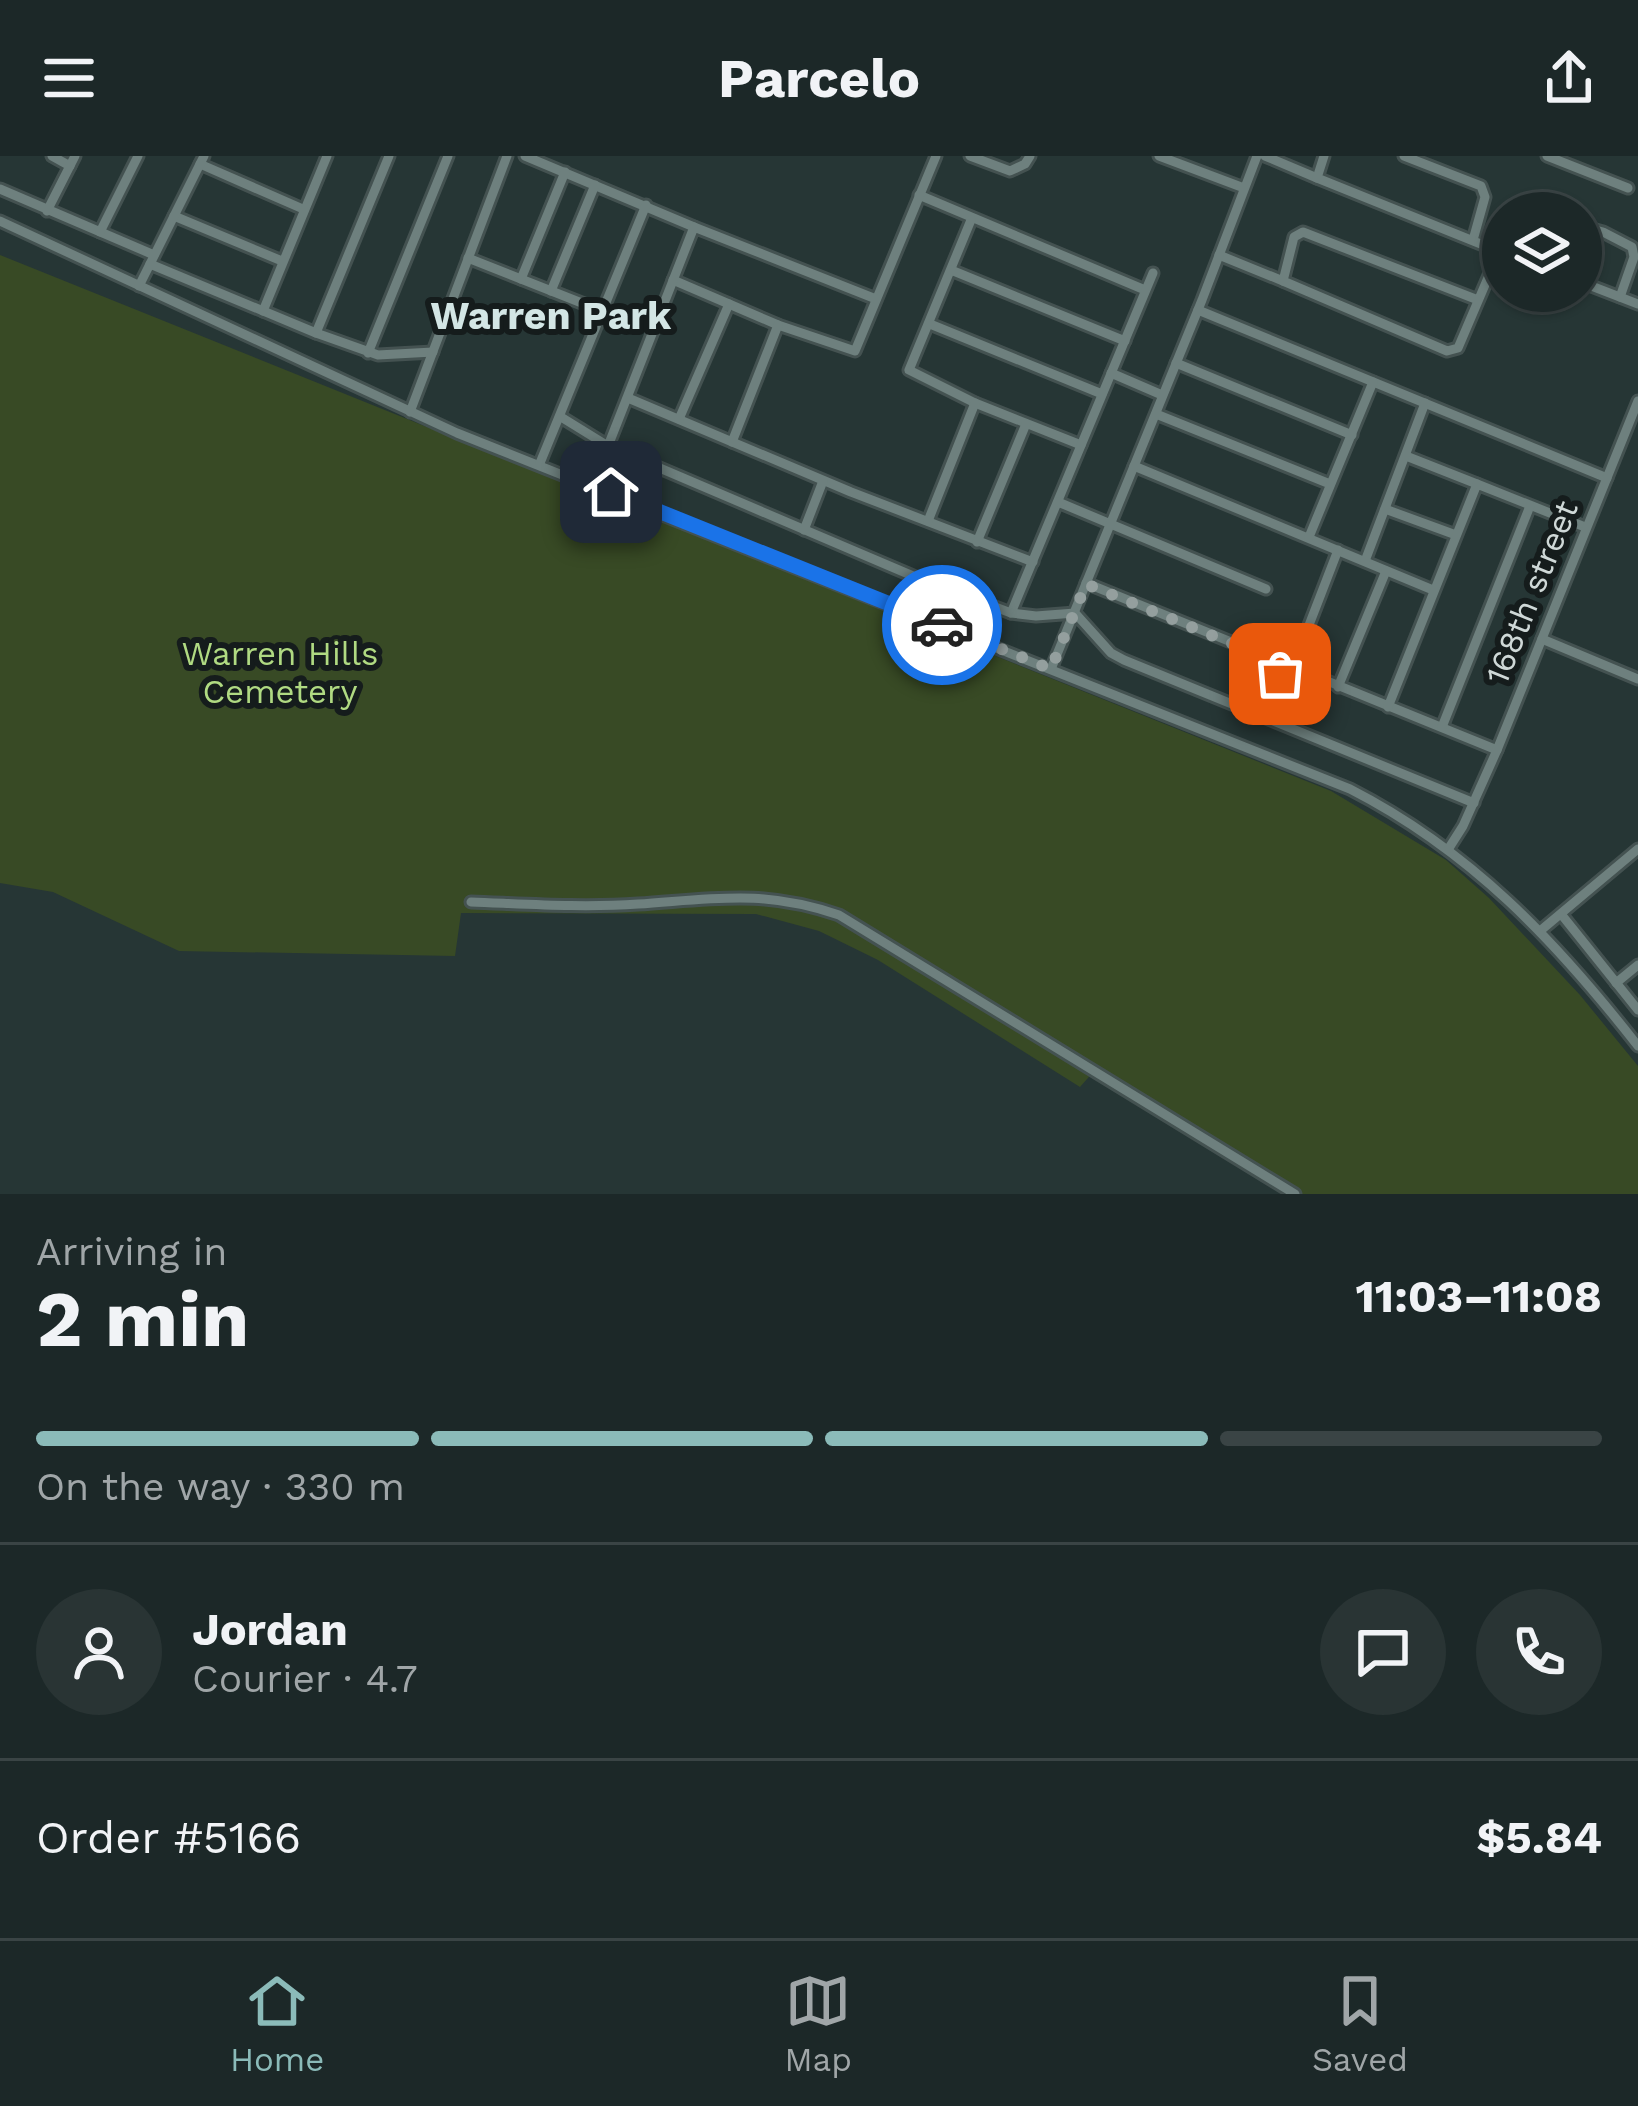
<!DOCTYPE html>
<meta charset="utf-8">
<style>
body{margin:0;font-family:"Work Sans",sans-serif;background:#293434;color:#f1f3f6;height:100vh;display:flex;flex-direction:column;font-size:45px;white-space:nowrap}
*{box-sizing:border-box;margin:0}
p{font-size:39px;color:#a0a6a8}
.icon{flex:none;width:66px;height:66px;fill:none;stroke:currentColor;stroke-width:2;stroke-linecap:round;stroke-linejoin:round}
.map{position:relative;height:1038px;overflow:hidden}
.side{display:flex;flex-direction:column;background:#1c2828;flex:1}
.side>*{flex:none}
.controls{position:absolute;left:1482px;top:36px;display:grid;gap:24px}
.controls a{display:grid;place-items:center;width:120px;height:120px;border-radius:50%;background:#1c2828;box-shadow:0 3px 9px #0004,0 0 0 3px #3a4445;font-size:60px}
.pin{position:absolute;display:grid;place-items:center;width:102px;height:102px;color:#fff;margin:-51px;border-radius:24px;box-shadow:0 6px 18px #0006}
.courier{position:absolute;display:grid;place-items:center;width:120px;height:120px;margin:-60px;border:9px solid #1a73e8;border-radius:50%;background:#fff;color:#222;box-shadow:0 3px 15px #0007}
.summary em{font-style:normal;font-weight:700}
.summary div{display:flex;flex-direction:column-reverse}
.summary{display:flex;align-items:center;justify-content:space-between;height:204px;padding:0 36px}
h1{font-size:78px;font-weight:700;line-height:90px}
.bar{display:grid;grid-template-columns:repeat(4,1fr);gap:18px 12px;align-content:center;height:144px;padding:0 36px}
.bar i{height:15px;border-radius:9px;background:#3a4445}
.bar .current{background:#8bbbb9}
.bar p{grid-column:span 4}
.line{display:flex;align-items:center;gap:30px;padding:0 36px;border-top:3px solid #3a4445}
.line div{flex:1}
.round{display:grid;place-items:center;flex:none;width:126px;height:126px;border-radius:63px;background:#293434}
header{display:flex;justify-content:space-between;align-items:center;height:156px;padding:0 36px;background:#1c2828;font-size:54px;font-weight:700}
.tabs{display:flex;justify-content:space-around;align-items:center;height:168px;border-top:3px solid #3a4445;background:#1c2828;font-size:33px;color:#a0a6a8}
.tabs a{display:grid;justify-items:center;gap:6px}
.tabs .current{color:#8bbbb9}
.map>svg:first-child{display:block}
.green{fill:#384a25}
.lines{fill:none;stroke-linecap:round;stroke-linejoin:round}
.minor-casing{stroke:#445251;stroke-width:15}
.minor{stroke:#6e807e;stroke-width:9}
.done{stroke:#949f9e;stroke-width:12;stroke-dasharray:0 21.6}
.route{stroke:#1a73e8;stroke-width:15}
.labels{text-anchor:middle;stroke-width:12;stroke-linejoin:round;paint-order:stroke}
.street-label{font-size:33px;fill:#cfd8d7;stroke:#151c1c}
.park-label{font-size:33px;fill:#b0da82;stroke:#151c1c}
.quarter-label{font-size:39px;font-weight:bold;fill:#d3e6e5;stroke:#151c1c}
</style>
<header><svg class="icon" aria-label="menu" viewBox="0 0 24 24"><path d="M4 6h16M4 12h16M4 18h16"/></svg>Parcelo<svg class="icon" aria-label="share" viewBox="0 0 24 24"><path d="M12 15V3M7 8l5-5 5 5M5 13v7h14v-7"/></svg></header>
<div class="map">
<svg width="1638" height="1038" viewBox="0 0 1638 1038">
<rect width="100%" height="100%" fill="#263635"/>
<path class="green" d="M0,99L1331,635L1446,704L1489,742L1580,839L1638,910V1038H1301L1095,914L1080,931L878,804L819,775L756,758L461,757L455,800L179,795L53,736L0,727Z"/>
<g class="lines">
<defs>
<g id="minor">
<path d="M52,0L70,10"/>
<path d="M389,0L316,177L378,199L433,196"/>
<path d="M525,0L694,71"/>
<path d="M970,0L1010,15L1025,8L1030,0"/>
<path d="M1159,0L1244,32"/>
<path d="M1265,0L1317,22"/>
<path d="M1324,0L1317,22L1503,97"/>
<path d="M1404,0L1481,30L1485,41L1473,84"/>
<path d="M1547,0L1628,32"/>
<path d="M200,8L303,53"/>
<path d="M0,33L154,99"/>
<path d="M919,39L1145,134"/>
<path d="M47,55L75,0"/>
<path d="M1540,57H1550"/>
<path d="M174,60L282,105"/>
<path d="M971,64L909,214L975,247L1081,289"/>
<path d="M0,65L457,277L1350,633C1471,695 1555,784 1638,890"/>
<path d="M1581,70L1603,76L1632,91L1634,101L1620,141"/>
<path d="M100,76L138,0"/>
<path d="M1219,99L1283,125"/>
<path d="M468,102L602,155"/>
<path d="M150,108L316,177"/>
<path d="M951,114L1125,185"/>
<path d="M1153,117L1011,457L1036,460L1075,457L1111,497L1124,504L1474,647"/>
<path d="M521,123L565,16"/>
<path d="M673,124L778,169L855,195L936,0"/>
<path d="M1581,126L1638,148"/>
<path d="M139,130L204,0"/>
<path d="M551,135L595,29"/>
<path d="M1478,144L1303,76L1294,81L1283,125L1447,195L1458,192L1499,96"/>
<path d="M1198,154L1607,322"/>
<path d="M263,155L327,0"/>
<path d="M930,168L1102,238"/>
<path d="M368,197L448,0"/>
<path d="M1176,207L1352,279"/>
<path d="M1111,217L1162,239"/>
<path d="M628,242L851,336L1033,406"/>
<path d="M410,256L507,0"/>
<path d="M1156,258L1330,328"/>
<path d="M561,261L608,290L913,420L1011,457"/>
<path d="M679,263L729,148"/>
<path d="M732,286L778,169"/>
<path d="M608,290L694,71L876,143"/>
<path d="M1406,300L1477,328"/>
<path d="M540,307L646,49"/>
<path d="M1134,310L1433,434"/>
<path d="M1058,346L1266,433"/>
<path d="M1385,353L1456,379"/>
<path d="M928,365L975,247"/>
<path d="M804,374L823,325"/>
<path d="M1309,381L1373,226"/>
<path d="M977,386L1026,268"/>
<path d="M1365,405L1425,247"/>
<path d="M1086,427L1497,594"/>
<path d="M1542,483L1638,523"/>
<path d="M1051,513L1202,144L1257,0"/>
<path d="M1338,531L1386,415"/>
<path d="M1388,551L1477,328L1585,371"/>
<path d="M1262,560L1280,518L1299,495L1338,394"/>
<path d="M1442,571L1530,350"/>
<path d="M1449,692L1463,670L1497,594L1638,245"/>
<path d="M471,746C526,748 583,752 638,748C714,743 763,733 839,759L1295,1038"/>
<path d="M1561,758L1638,854"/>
<path d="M1540,775L1638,693"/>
<path d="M1616,827L1638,809"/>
</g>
</defs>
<use href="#minor" class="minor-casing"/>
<use href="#minor" class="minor"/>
</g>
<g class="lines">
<path class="done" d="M942,469L1051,513L1086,428L1287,510L1280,518"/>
<path class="route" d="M611,336L942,469"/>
</g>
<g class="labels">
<g class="street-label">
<text transform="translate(1531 436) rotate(-68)" y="12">168th street</text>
</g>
<g class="park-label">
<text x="280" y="509">Warren Hills<tspan x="280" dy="38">Cemetery</tspan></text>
</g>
<g class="quarter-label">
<text x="551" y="173">Warren Park</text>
</g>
</g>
</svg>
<div class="controls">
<a><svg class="icon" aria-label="layers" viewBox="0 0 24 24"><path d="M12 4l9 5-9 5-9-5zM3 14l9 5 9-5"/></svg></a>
</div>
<div class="pin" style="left:1280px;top:518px;background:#ea580c"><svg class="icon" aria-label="bag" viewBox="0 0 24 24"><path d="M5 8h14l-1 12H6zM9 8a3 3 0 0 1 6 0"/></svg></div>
<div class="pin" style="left:611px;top:336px;background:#1f2937"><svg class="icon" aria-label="home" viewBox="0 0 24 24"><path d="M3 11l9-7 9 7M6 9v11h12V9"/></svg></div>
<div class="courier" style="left:942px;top:469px"><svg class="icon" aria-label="car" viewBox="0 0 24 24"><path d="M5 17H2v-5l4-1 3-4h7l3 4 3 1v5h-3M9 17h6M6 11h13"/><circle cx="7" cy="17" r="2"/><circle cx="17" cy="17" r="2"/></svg></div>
</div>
<section class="side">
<div class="summary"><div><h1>2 min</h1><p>Arriving in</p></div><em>11:03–11:08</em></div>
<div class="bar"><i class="current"></i><i class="current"></i><i class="current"></i><i></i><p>On the way · 330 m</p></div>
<div class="line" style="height:216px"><a class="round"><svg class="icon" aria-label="person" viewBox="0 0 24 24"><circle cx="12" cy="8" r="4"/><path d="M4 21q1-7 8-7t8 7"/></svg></a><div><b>Jordan</b><p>Courier · 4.7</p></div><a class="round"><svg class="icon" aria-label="chat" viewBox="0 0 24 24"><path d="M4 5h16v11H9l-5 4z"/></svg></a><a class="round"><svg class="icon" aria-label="phone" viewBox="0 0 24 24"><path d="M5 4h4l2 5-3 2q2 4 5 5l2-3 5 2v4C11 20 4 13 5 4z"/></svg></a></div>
<div class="line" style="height:156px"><div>Order #5166</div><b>$5.84</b></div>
</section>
<nav class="tabs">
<a class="current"><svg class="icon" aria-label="home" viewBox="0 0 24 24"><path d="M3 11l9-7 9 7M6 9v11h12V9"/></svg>Home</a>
<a><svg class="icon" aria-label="map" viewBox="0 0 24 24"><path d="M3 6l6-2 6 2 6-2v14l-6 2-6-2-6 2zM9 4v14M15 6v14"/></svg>Map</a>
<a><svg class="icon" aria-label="saved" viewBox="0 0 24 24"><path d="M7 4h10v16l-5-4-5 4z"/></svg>Saved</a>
</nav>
